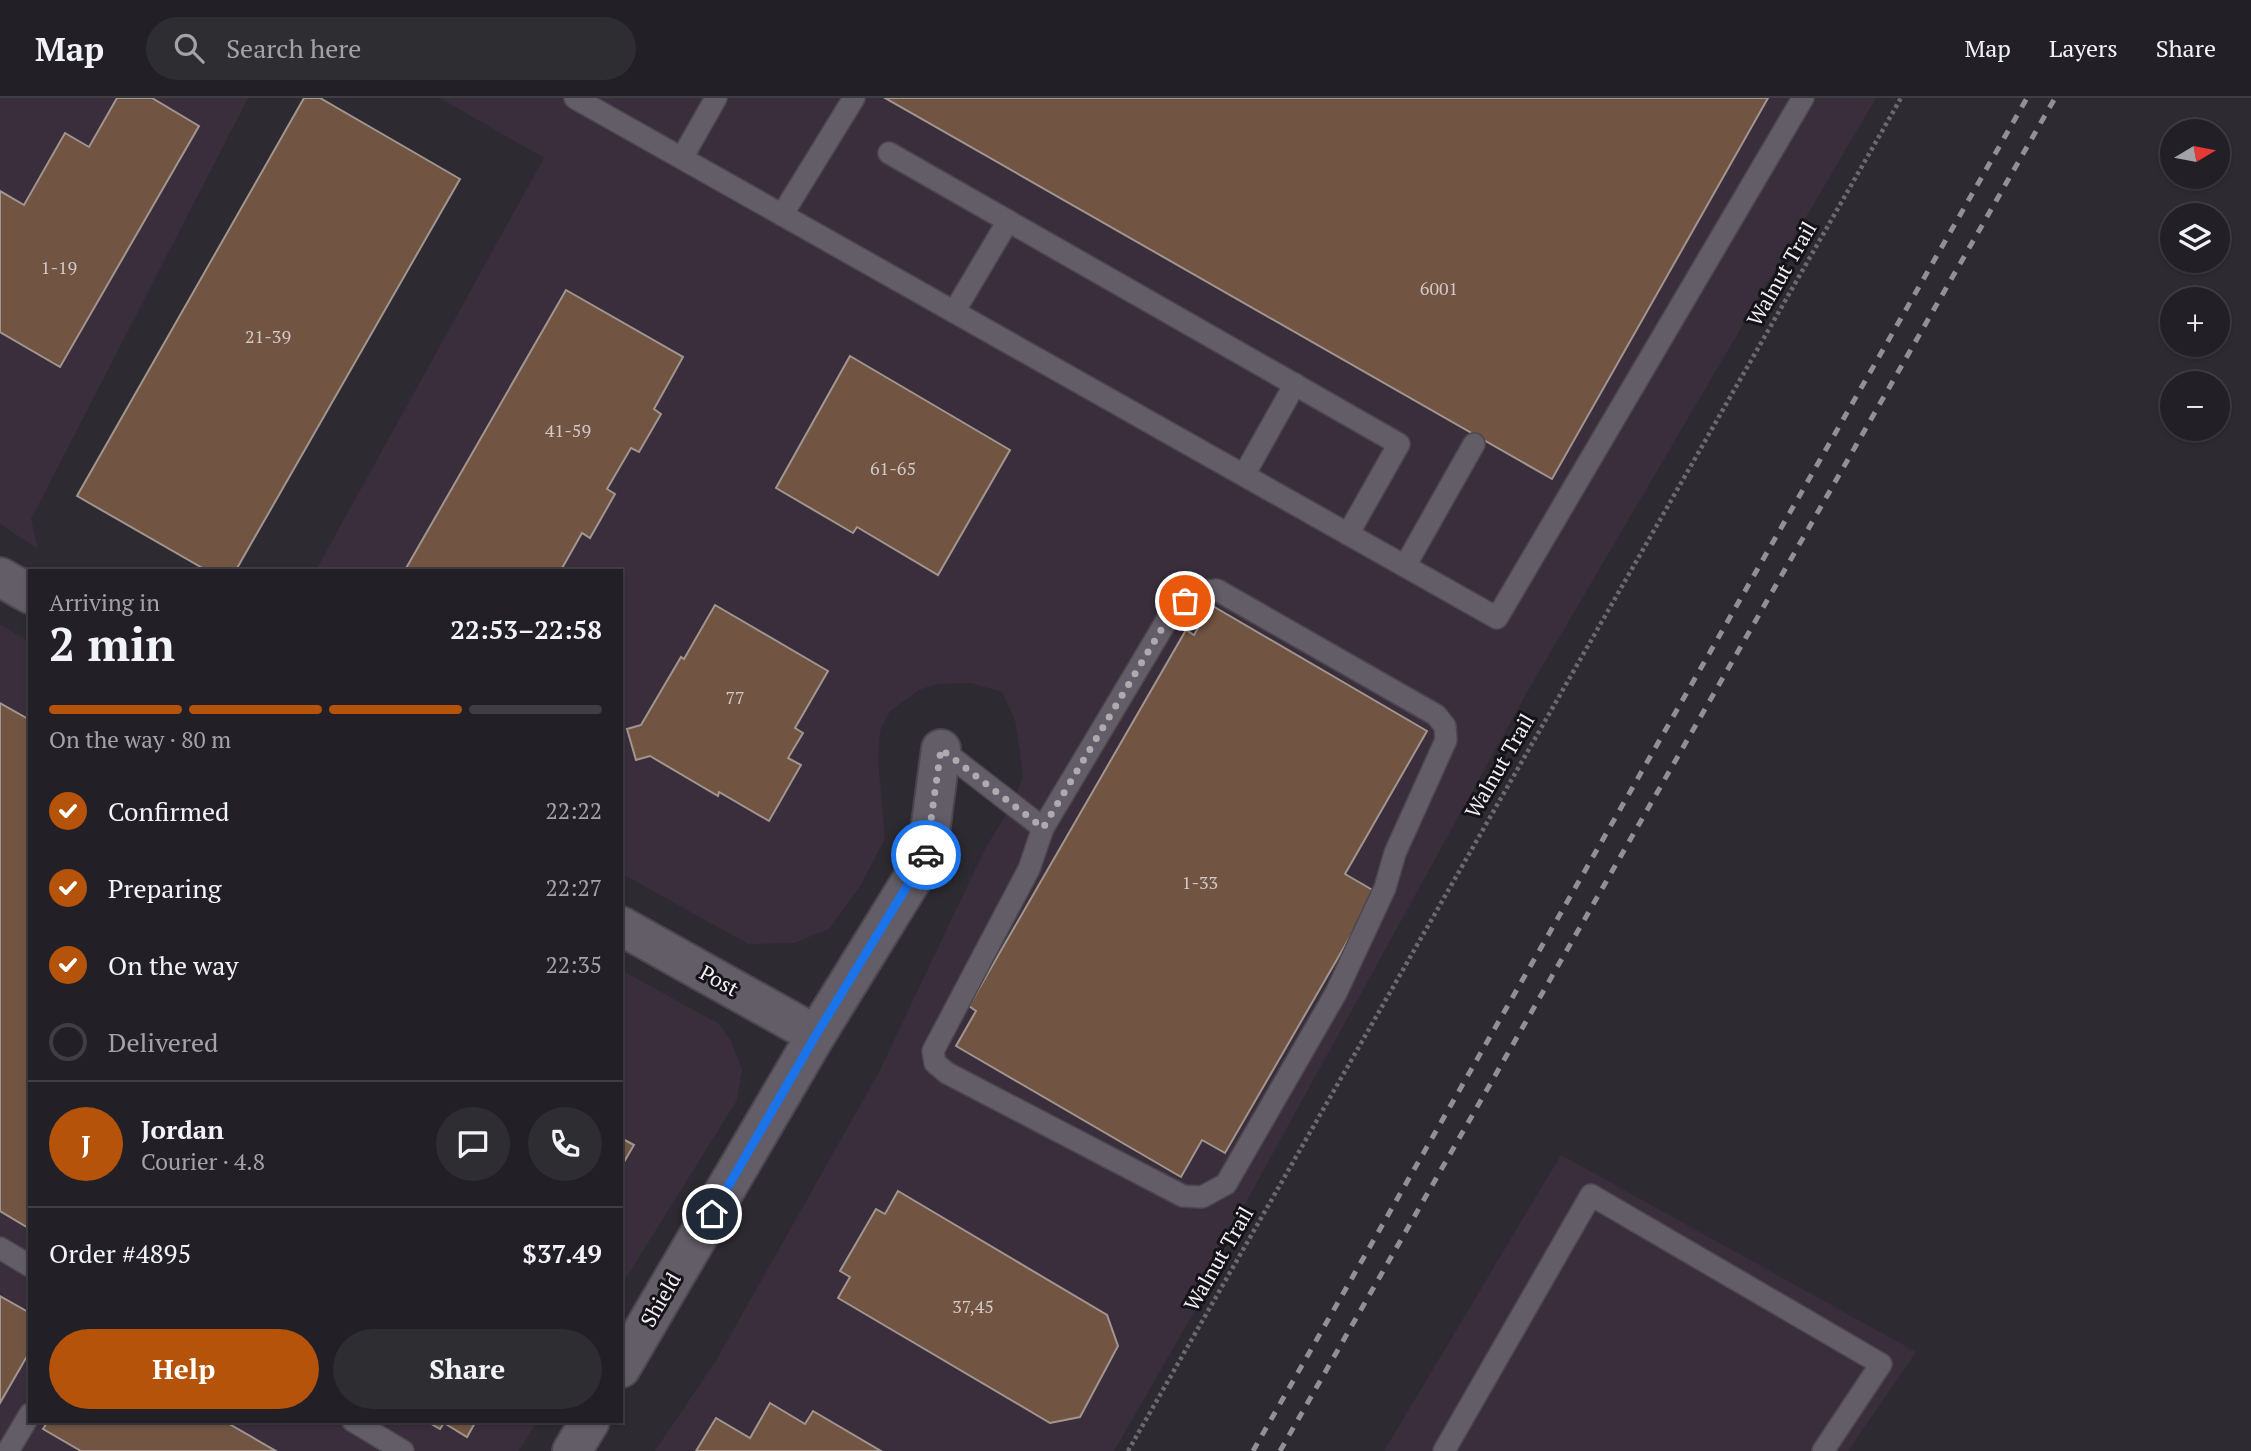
<!DOCTYPE html>
<meta charset="utf-8">
<style>
body{margin:0;font-family:"PT Serif",serif;background:#2e2d32;color:#f1f3f6;height:100vh;display:flex;flex-direction:column;font-size:26px;white-space:nowrap}
*{box-sizing:border-box;margin:0}
p{font-size:23px;color:#a2a3a7}
.icon{flex:none;width:38px;height:38px;fill:none;stroke:currentColor;stroke-width:2;stroke-linecap:round;stroke-linejoin:round}
.map{position:relative;flex:1;overflow:hidden}
.panel{position:absolute;left:28px;top:471px;width:595px;height:854px;display:flex;flex-direction:column;background:#222026;border-radius:0px;box-shadow:0 2px 5px #0004,0 0 0 2px #3f3e43}
.panel>*{flex:none}
.needle{width:46px;rotate:80deg}
.controls{position:absolute;left:2160px;top:21px;display:grid;gap:14px}
.controls a{display:grid;place-items:center;width:70px;height:70px;border-radius:50%;background:#222026;box-shadow:0 2px 5px #0004,0 0 0 2px #3f3e43;font-size:35px}
.pin{position:absolute;display:grid;place-items:center;width:60px;height:60px;color:#fff;margin:-30px;border:4px solid #fff;border-radius:50%;box-shadow:0 2px 7px #0007}
.courier{position:absolute;display:grid;place-items:center;width:70px;height:70px;margin:-35px;border:5px solid #1a73e8;border-radius:50%;background:#fff;color:#222;box-shadow:0 2px 9px #0007}
.summary em{font-style:normal;font-weight:800}
.summary div{display:flex;flex-direction:column-reverse}
.summary{display:flex;align-items:center;justify-content:space-between;height:119px;padding:0 21px}
h1{font-size:46px;font-weight:800;line-height:52px}
.bar{display:grid;grid-template-columns:repeat(4,1fr);gap:10px 7px;align-content:center;height:84px;padding:0 21px}
.bar i{height:9px;border-radius:5px;background:#3f3e43}
.bar .selected{background:#b45309}
.bar p{grid-column:span 4}
.line{display:flex;align-items:center;gap:18px;padding:0 21px;border-top:2px solid #3f3e43}
.line div{flex:1}
.round{display:grid;place-items:center;flex:none;width:74px;height:74px;border-radius:37px;background:#2e2d32}
ol{padding:0 21px;list-style:none}
li{display:flex;align-items:center;gap:21px;height:77px}
li p{margin-inline-start:auto}
li .icon{padding:7px;border-radius:50%;background:#b45309;color:#fff;stroke-width:4}
li:last-child{color:#a2a3a7}
li i{width:38px;height:38px;border:4px solid #3f3e43;border-radius:50%}
.primary-button{display:flex;gap:14px;margin-top:auto;padding:14px 21px}
.primary-button a{flex:1;height:80px;border-radius:42px;background:#b45309;color:#fff;font-size:28px;font-weight:800;line-height:80px;text-align:center}
.primary-button a+a{background:#2e2d32;color:#f1f3f6}
header{display:flex;align-items:center;gap:42px;box-sizing:border-box;height:98px;padding:0 35px;background:#222026;border-bottom:2px solid #3f3e43}
header strong{font-size:33px}
nav{display:flex;gap:38px;margin-inline-start:auto;font-size:24px}
.search{width:490px;height:63px;background:#2e2d32;display:flex;align-items:center;gap:18px;box-sizing:border-box;padding:0 24px;border-radius:38px;color:#a2a3a7;font-size:26px}
.map>svg:first-child{display:block}
.commercial{fill:#3a2e3d}
.building{fill:#715441;stroke:#a1968f;stroke-width:2}
.lines{fill:none;stroke-linecap:round;stroke-linejoin:round}
.lane-casing{stroke:#4c474e;stroke-width:24}
.street-casing{stroke:#4c474e;stroke-width:42}
.path{stroke:#6d6970;stroke-width:4.5;stroke-dasharray:3.5 3.5;stroke-linecap:butt}
.lane{stroke:#625d66;stroke-width:21}
.street{stroke:#625d66;stroke-width:38}
.rail{stroke:#928f95;stroke-width:5;stroke-dasharray:9 9;stroke-linecap:butt}
.done{stroke:#adaab0;stroke-width:7;stroke-dasharray:0 12.6}
.route{stroke:#1a73e8;stroke-width:9}
.labels{text-anchor:middle;stroke-width:6;stroke-linejoin:round;paint-order:stroke}
.number-label{font-size:18px;fill:#d2c8c7}
.street-label{font-size:21px;fill:#f2eff4;stroke:#151317}
</style>
<header>
<strong>Map</strong>
<div class="search"><svg class="icon" aria-label="search" viewBox="0 0 24 24"><circle cx="10" cy="10" r="6"/><path d="M15 15l6 6"/></svg>Search here</div>
<nav><a>Map</a><a>Layers</a><a>Share</a></nav>
</header>
<div class="map">
<svg width="2251" height="1353" viewBox="0 0 2251 1353">
<rect width="100%" height="100%" fill="#2e2a32"/>
<g class="commercial">
<path d="M0,0H248L31,421L38,451L0,426Z"/>
<path d="M440,0H1876L1526,596L1213,1164L1220,1169L1114,1353H655L717,1261L879,974L985,751L1011,708L1023,679L1020,654L1015,622L1002,594L971,585L938,586L921,591L890,613L880,633L878,661L885,740L861,787L829,831L794,845L748,846L621,775V472H316L544,60Z"/>
<path d="M0,527L30,544V1323H537L519,1353H0Z"/>
<path d="M621,872L719,926L731,943L742,971L737,1002L621,1188Z"/>
<path d="M1561,1057L1916,1254L1848,1353H1384Z"/>
</g>
<g class="building">
<path d="M117,0H152L199,28L60,269L0,234V93L24,107L65,35L89,49Z"/>
<path d="M304,0H320L460,81L236,472H206L77,398Z"/>
<path d="M885,0H1768L1552,381Z"/>
<path d="M566,192L683,259L654,311L661,316L639,354L631,350L607,391L615,396L590,440L582,435L561,472H405Z"/>
<path d="M850,258L1010,352L938,477L857,429L853,435L776,390Z"/>
<path d="M715,507L828,573L795,630L803,635L788,660L801,667L769,723L719,694L718,698L650,658L636,662L627,631L641,627L681,559L684,561Z"/>
<path d="M1211,507L1427,633L1345,776L1376,794L1225,1055L1202,1042L1181,1079L956,948L976,913L969,908L1186,532L1194,537Z"/>
<path d="M0,605L30,622V1131L0,1113Z"/>
<path d="M621,1040L634,1047L621,1069Z"/>
<path d="M898,1093L1107,1217L1118,1248L1080,1319L1050,1325L838,1200L850,1179L840,1173L876,1111L885,1116Z"/>
<path d="M0,1198L30,1215V1253L0,1305Z"/>
<path d="M770,1305L805,1326L813,1313L881,1353H696L716,1320L750,1340Z"/>
<path d="M48,1323H224L276,1353H81L43,1331Z"/>
<path d="M426,1323H476L467,1339L444,1325L440,1331Z"/>
</g>
<g class="lines">
<defs>
<g id="lane">
<path d="M575,0L1497,520L1803,0"/>
<path d="M889,55L1399,346L1348,436"/>
<path d="M682,60L716,0"/>
<path d="M782,117L854,0"/>
<path d="M954,214L1008,123"/>
<path d="M1244,377L1295,286"/>
<path d="M1405,468L1474,346"/>
<path d="M1217,492L1436,617L1445,628L1446,642L1395,755L1385,790L1336,895L1226,1086L1202,1099L1183,1098L947,975L935,965L933,953L1029,771L1043,730L1173,512L1196,495Z"/>
<path d="M941,651L1043,730"/>
<path d="M0,1150L30,1168"/>
<path d="M353,1323L403,1353"/>
<path d="M8,1353L30,1316"/>
<path d="M1444,1353L1591,1097L1881,1266L1823,1353"/>
</g>
<g id="street">
<path d="M0,479L30,496"/>
<path d="M621,828L816,937"/>
<path d="M621,1270L816,937L927,757L941,651"/>
<path d="M572,1353L590,1323"/>
</g>
</defs>
<use href="#lane" class="lane-casing"/>
<use href="#street" class="street-casing"/>
<path class="path" d="M1128,1353L1901,0"/>
<use href="#lane" class="lane"/>
<use href="#street" class="street"/>
<g class="rail">
<path d="M1253,1353L2027,0"/>
<path d="M1280,1353L2055,0"/>
</g>
</g>
<g class="lines">
<path class="done" d="M926,757L941,651L1043,730L1173,512L1185,503"/>
<path class="route" d="M712,1116L816,937L926,757"/>
</g>
<g class="labels">
<g class="number-label">
<text x="59" y="176">1-19</text>
<text x="1439" y="197">6001</text>
<text x="268" y="245">21-39</text>
<text x="568" y="339">41-59</text>
<text x="893" y="377">61-65</text>
<text x="735" y="606">77</text>
<text x="1200" y="791">1-33</text>
<text x="973" y="1215">37,45</text>
</g>
<g class="street-label">
<text transform="translate(1782 176) rotate(-60)" y="7">Walnut Trail</text>
<text transform="translate(1500 668) rotate(-60)" y="7">Walnut Trail</text>
<text transform="translate(719 883) rotate(29)" y="7">Post</text>
<text transform="translate(1219 1161) rotate(-60)" y="7">Walnut Trail</text>
<text transform="translate(661 1202) rotate(-60)" y="7">Shield</text>
</g>
</g>
</svg>
<div class="controls">
<a><svg class="needle" viewBox="-14 -14 28 28"><path d="M0-13l5 13h-10z" fill="#e53935"/><path d="M0 13l5-13h-10z" fill="#a2a3a7"/></svg></a>
<a><svg class="icon" aria-label="layers" viewBox="0 0 24 24"><path d="M12 4l9 5-9 5-9-5zM3 14l9 5 9-5"/></svg></a>
<a>+</a>
<a>−</a>
</div>
<div class="pin" style="left:1185px;top:503px;background:#ea580c"><svg class="icon" aria-label="bag" viewBox="0 0 24 24"><path d="M5 8h14l-1 12H6zM9 8a3 3 0 0 1 6 0"/></svg></div>
<div class="pin" style="left:712px;top:1116px;background:#1f2937"><svg class="icon" aria-label="home" viewBox="0 0 24 24"><path d="M3 11l9-7 9 7M6 9v11h12V9"/></svg></div>
<div class="courier" style="left:926px;top:757px"><svg class="icon" aria-label="car" viewBox="0 0 24 24"><path d="M5 17H2v-5l4-1 3-4h7l3 4 3 1v5h-3M9 17h6M6 11h13"/><circle cx="7" cy="17" r="2"/><circle cx="17" cy="17" r="2"/></svg></div>
<section class="panel">
<div class="summary"><div><h1>2 min</h1><p>Arriving in</p></div><em>22:53–22:58</em></div>
<div class="bar"><i class="selected"></i><i class="selected"></i><i class="selected"></i><i></i><p>On the way · 80 m</p></div>
<ol>
<li><svg class="icon" aria-label="check" viewBox="0 0 24 24"><path d="M5 12l5 5 9-10"/></svg>Confirmed<p>22:22</p></li>
<li><svg class="icon" aria-label="check" viewBox="0 0 24 24"><path d="M5 12l5 5 9-10"/></svg>Preparing<p>22:27</p></li>
<li><svg class="icon" aria-label="check" viewBox="0 0 24 24"><path d="M5 12l5 5 9-10"/></svg>On the way<p>22:35</p></li>
<li><i></i>Delivered</li>
</ol>
<div class="line" style="height:126px"><b class="round" style="background:#b45309;color:#fff">J</b><div><b>Jordan</b><p>Courier · 4.8</p></div><a class="round"><svg class="icon" aria-label="chat" viewBox="0 0 24 24"><path d="M4 5h16v11H9l-5 4z"/></svg></a><a class="round"><svg class="icon" aria-label="phone" viewBox="0 0 24 24"><path d="M5 4h4l2 5-3 2q2 4 5 5l2-3 5 2v4C11 20 4 13 5 4z"/></svg></a></div>
<div class="line" style="height:91px"><div>Order #4895</div><b>$37.49</b></div>
<div class="primary-button"><a>Help</a><a>Share</a></div>
</section>
</div>
